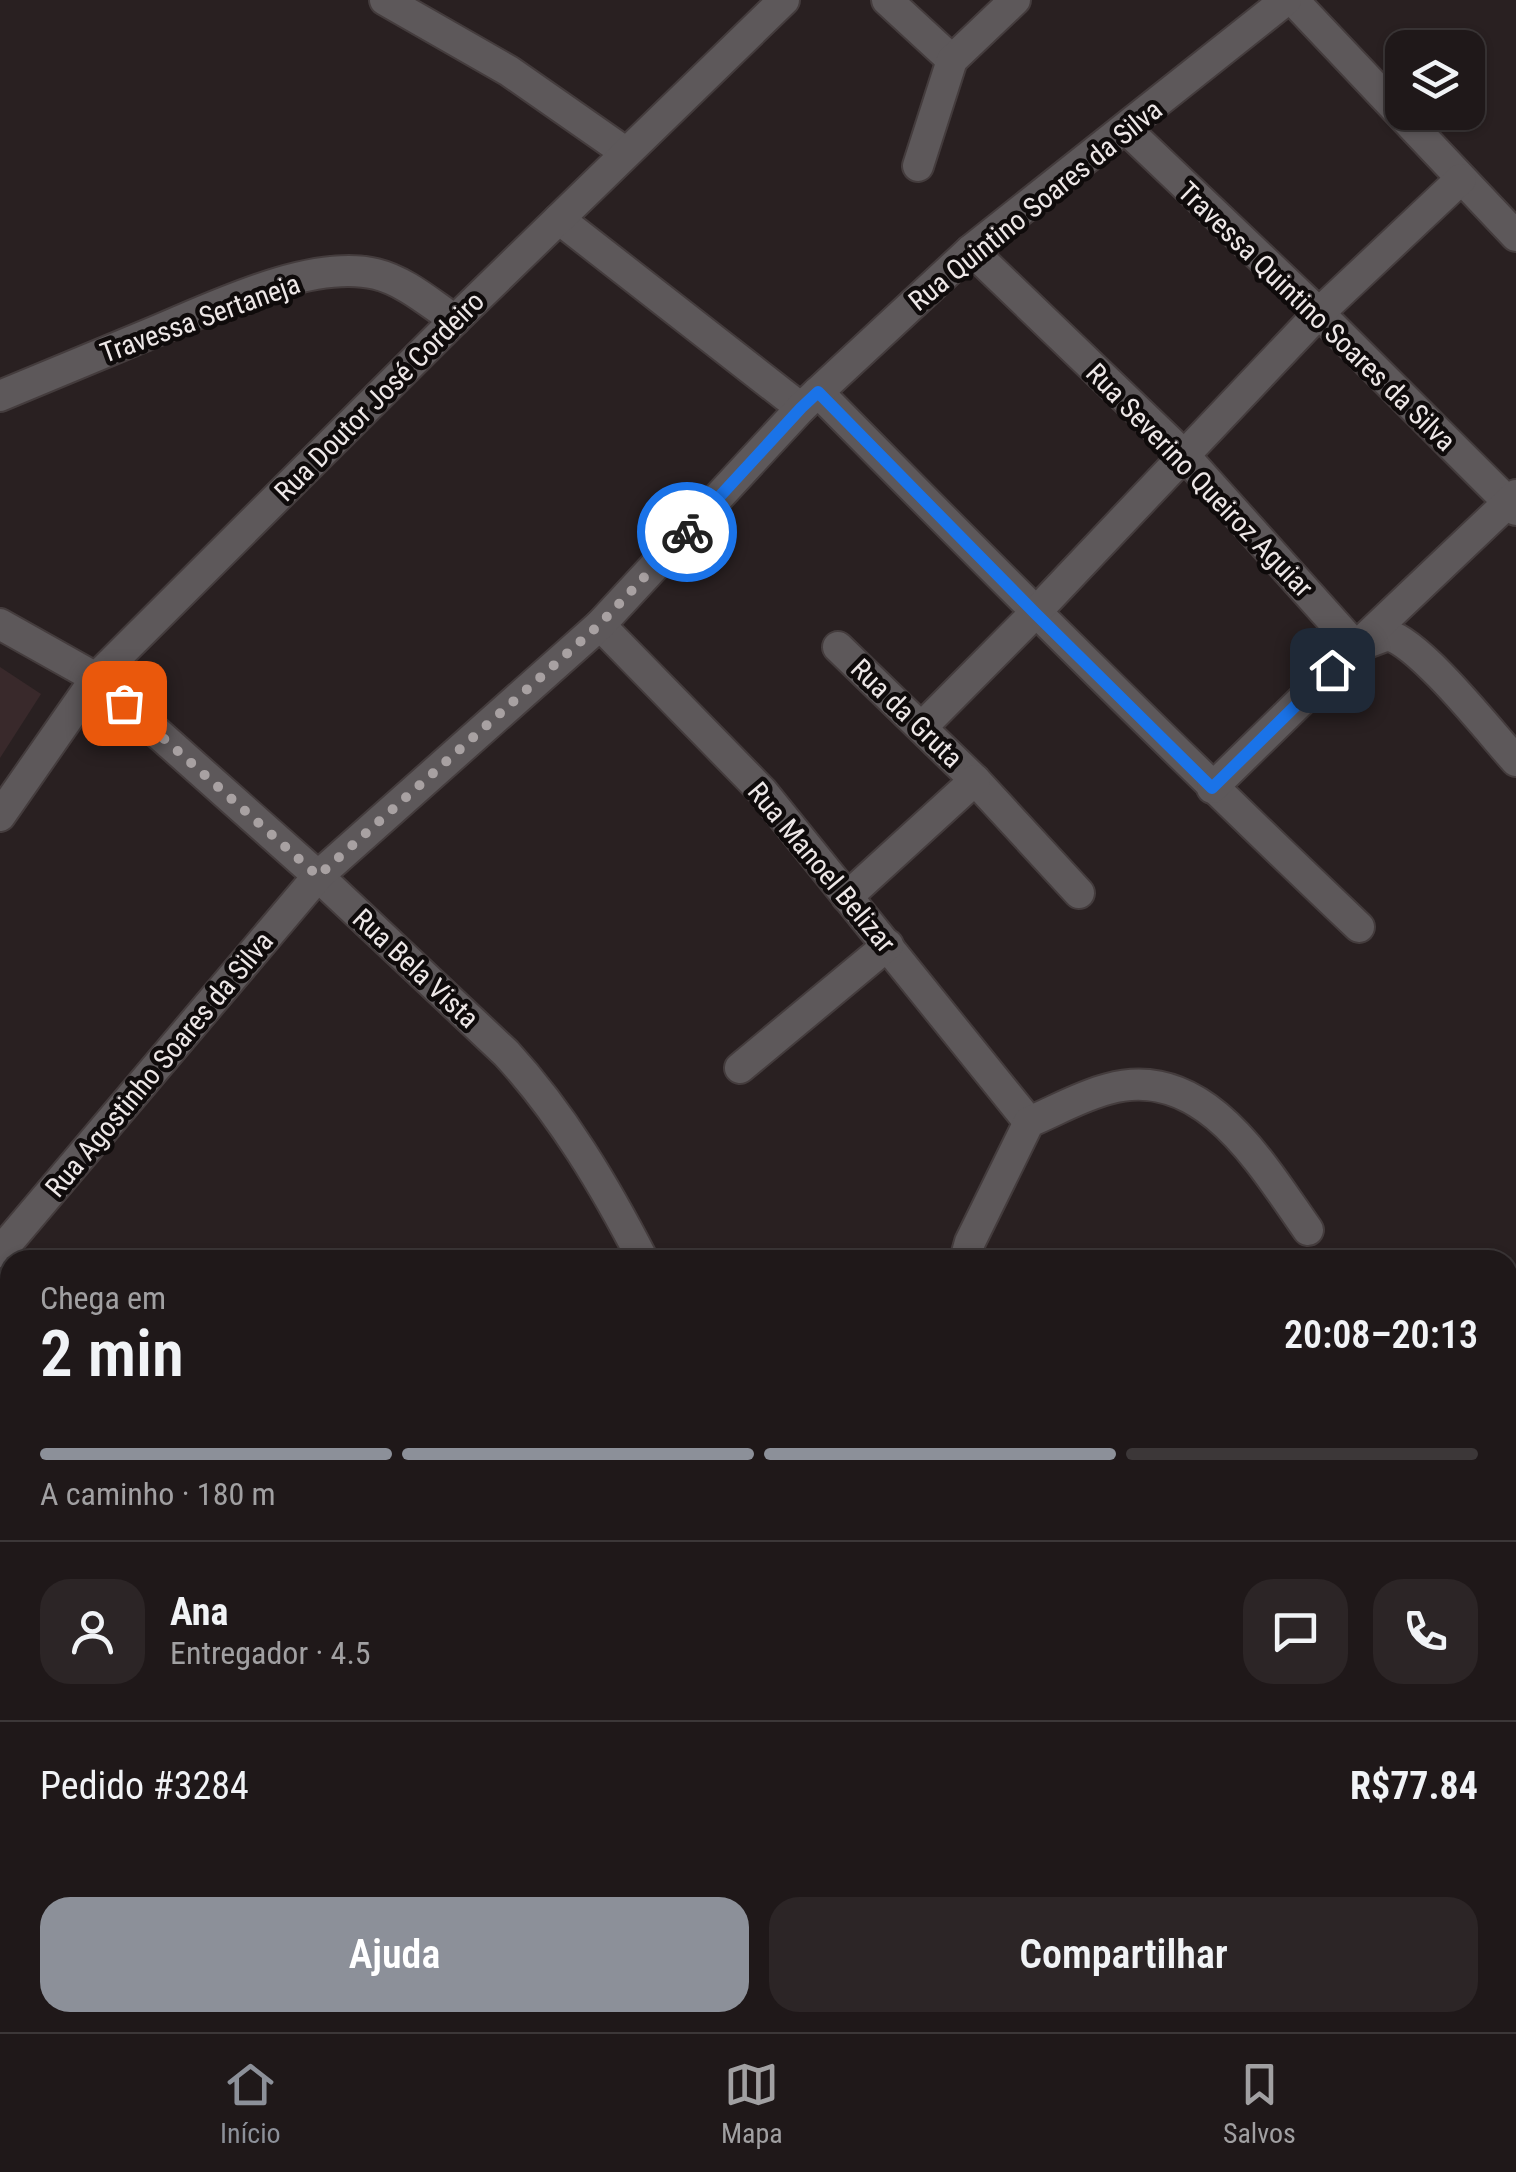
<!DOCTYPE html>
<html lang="pt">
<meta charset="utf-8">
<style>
body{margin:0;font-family:"Roboto Condensed",sans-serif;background:#2c2526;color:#f1f3f6;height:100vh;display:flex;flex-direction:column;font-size:38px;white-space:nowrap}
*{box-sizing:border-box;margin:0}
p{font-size:32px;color:#a1a0a2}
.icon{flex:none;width:55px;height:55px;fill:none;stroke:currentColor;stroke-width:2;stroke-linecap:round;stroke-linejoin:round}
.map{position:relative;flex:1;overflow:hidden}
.drawer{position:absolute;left:0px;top:1250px;width:1518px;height:782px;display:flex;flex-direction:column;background:#1f1819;border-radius:30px 30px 0 0;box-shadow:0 2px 8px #0004,0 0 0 2px #3c3738}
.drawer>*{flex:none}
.tools{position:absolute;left:1385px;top:30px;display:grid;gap:20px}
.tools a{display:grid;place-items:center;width:100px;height:100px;border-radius:20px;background:#1f1819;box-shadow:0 2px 8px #0004,0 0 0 2px #3c3738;font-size:50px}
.pin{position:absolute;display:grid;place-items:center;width:85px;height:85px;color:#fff;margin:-42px;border-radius:20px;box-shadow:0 5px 15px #0006}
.courier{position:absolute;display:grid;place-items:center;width:100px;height:100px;margin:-50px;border:8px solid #1a73e8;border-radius:50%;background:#fff;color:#222;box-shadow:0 2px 12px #0007}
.headline em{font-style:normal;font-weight:600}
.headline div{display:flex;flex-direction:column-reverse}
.headline{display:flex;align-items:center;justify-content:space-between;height:170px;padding:0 40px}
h1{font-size:65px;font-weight:600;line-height:75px}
.bar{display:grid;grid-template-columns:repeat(4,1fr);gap:15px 10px;align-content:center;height:120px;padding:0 40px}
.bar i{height:12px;border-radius:8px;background:#3c3738}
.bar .on{background:#8c9099}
.bar p{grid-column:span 4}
.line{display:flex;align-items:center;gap:25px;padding:0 40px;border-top:2px solid #3c3738}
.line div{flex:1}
.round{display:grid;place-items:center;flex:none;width:105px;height:105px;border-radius:30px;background:#2c2526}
.primary-button{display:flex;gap:20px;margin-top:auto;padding:20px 40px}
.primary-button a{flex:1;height:115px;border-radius:30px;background:#8c9099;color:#fff;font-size:40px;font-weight:600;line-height:115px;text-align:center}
.primary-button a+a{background:#2c2526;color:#f1f3f6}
.tabs{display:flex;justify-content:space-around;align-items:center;height:140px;border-top:2px solid #3c3738;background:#1f1819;font-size:28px;color:#a1a0a2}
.tabs a{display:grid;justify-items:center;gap:5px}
.tabs .on{color:#8c9099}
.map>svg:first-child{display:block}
.built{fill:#39292b}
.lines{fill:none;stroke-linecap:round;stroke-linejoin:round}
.minor-casing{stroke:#443c3d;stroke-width:34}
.minor{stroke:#5d585a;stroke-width:30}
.done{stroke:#a8a1a2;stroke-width:10;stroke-dasharray:0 18}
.route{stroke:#1a73e8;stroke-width:12}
.labels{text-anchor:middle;stroke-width:9;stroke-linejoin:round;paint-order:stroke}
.street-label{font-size:28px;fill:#ede7e7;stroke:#0f0b0b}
</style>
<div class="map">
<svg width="1516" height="2032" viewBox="0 0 1516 2032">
<rect width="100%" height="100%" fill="#292021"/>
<path class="built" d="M0,667L41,694L0,758Z"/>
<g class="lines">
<defs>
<g id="minor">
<path d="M385,0L509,71L625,152"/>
<path d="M887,0L952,60"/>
<path d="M1293,0L1516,236"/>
<path d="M1126,129L1319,313L1516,510"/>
<path d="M918,166L952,60L1015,0"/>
<path d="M559,219L801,408"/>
<path d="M971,250L1184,455L1356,647L1388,635C1421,644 1490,732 1516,761"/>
<path d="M818,392C996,573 1175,752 1359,927"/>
<path d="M0,396C50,375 99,355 149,334C210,309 310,258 376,274C405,281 431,304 455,320"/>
<path d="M0,624L96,678L318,876L506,1053C562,1114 605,1186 643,1260"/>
<path d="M600,625L762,791L1029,1122"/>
<path d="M838,647L975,780L1079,893"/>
<path d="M922,727L1035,613L1319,313L1461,179"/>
<path d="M1212,788L1356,647L1516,495"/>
<path d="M0,816L96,678L455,320L784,0"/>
<path d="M847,897L975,780"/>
<path d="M740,1068L888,945"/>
<path d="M0,1252L318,876L600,625L801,408L971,250L1286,0"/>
<path d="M965,1260L970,1242L1029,1122C1055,1111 1081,1096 1108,1089C1204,1062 1262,1165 1308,1230"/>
<path d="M0,1532L10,1540"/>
<path d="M1508,1679L1516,1675"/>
<path d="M1342,2022L1361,2032"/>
<path d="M523,2032L538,2022"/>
<path d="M1049,2032L1060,2022"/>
</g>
</defs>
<use href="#minor" class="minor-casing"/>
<use href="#minor" class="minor"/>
</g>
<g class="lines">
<path class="done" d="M124,703L318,876L600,624L687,532"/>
<path class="route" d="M687,532L801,408L818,392L1035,613L1212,788L1332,670"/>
</g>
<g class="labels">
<g class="street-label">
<text transform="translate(1035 205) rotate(-39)" y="10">Rua Quintino Soares da Silva</text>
<text transform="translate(1317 316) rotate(44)" y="10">Travessa Quintino Soares da Silva</text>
<text transform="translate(200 318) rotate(-20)" y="10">Travessa Sertaneja</text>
<text transform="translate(379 396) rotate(-45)" y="10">Rua Doutor José Cordeiro</text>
<text transform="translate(1200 480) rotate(46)" y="10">Rua Severino Queiroz Aguiar</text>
<text transform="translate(907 713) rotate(44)" y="10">Rua da Gruta</text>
<text transform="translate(822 867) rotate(50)" y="10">Rua Manoel Belizar</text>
<text transform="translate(416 968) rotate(43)" y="10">Rua Bela Vista</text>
<text transform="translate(159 1064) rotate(-50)" y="10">Rua Agostinho Soares da Silva</text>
</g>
</g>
</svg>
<div class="tools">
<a><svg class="icon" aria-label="layers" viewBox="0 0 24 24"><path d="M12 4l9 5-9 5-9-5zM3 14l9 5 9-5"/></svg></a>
</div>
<div class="pin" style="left:124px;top:703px;background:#ea580c"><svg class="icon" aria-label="bag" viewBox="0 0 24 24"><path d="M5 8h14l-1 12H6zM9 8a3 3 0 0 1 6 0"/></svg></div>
<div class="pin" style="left:1332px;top:670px;background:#1f2937"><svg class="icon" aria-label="home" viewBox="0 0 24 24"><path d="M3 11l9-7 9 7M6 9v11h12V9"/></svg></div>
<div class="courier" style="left:687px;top:532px"><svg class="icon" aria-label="bike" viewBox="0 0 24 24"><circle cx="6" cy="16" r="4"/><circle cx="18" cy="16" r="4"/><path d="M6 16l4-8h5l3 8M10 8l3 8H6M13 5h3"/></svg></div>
<section class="drawer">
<div class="headline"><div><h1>2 min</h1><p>Chega em</p></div><em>20:08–20:13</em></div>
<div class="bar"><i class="on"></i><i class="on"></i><i class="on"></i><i></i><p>A caminho · 180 m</p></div>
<div class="line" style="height:180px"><a class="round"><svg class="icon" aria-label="person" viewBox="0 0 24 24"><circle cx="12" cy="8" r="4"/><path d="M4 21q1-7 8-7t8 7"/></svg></a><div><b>Ana</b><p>Entregador · 4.5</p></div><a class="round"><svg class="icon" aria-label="chat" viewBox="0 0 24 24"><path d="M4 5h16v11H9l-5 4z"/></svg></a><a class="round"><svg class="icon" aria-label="phone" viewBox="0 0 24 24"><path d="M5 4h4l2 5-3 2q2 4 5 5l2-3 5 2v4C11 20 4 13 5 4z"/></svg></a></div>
<div class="line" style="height:130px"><div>Pedido #3284</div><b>R$77.84</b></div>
<div class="primary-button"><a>Ajuda</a><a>Compartilhar</a></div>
</section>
</div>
<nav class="tabs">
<a class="on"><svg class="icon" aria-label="home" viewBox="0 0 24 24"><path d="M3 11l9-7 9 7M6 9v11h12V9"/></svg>Início</a>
<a><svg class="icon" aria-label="map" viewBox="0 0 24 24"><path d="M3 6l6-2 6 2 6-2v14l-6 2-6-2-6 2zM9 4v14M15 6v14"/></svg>Mapa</a>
<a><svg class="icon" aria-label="saved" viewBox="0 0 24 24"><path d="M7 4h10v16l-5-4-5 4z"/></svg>Salvos</a>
</nav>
